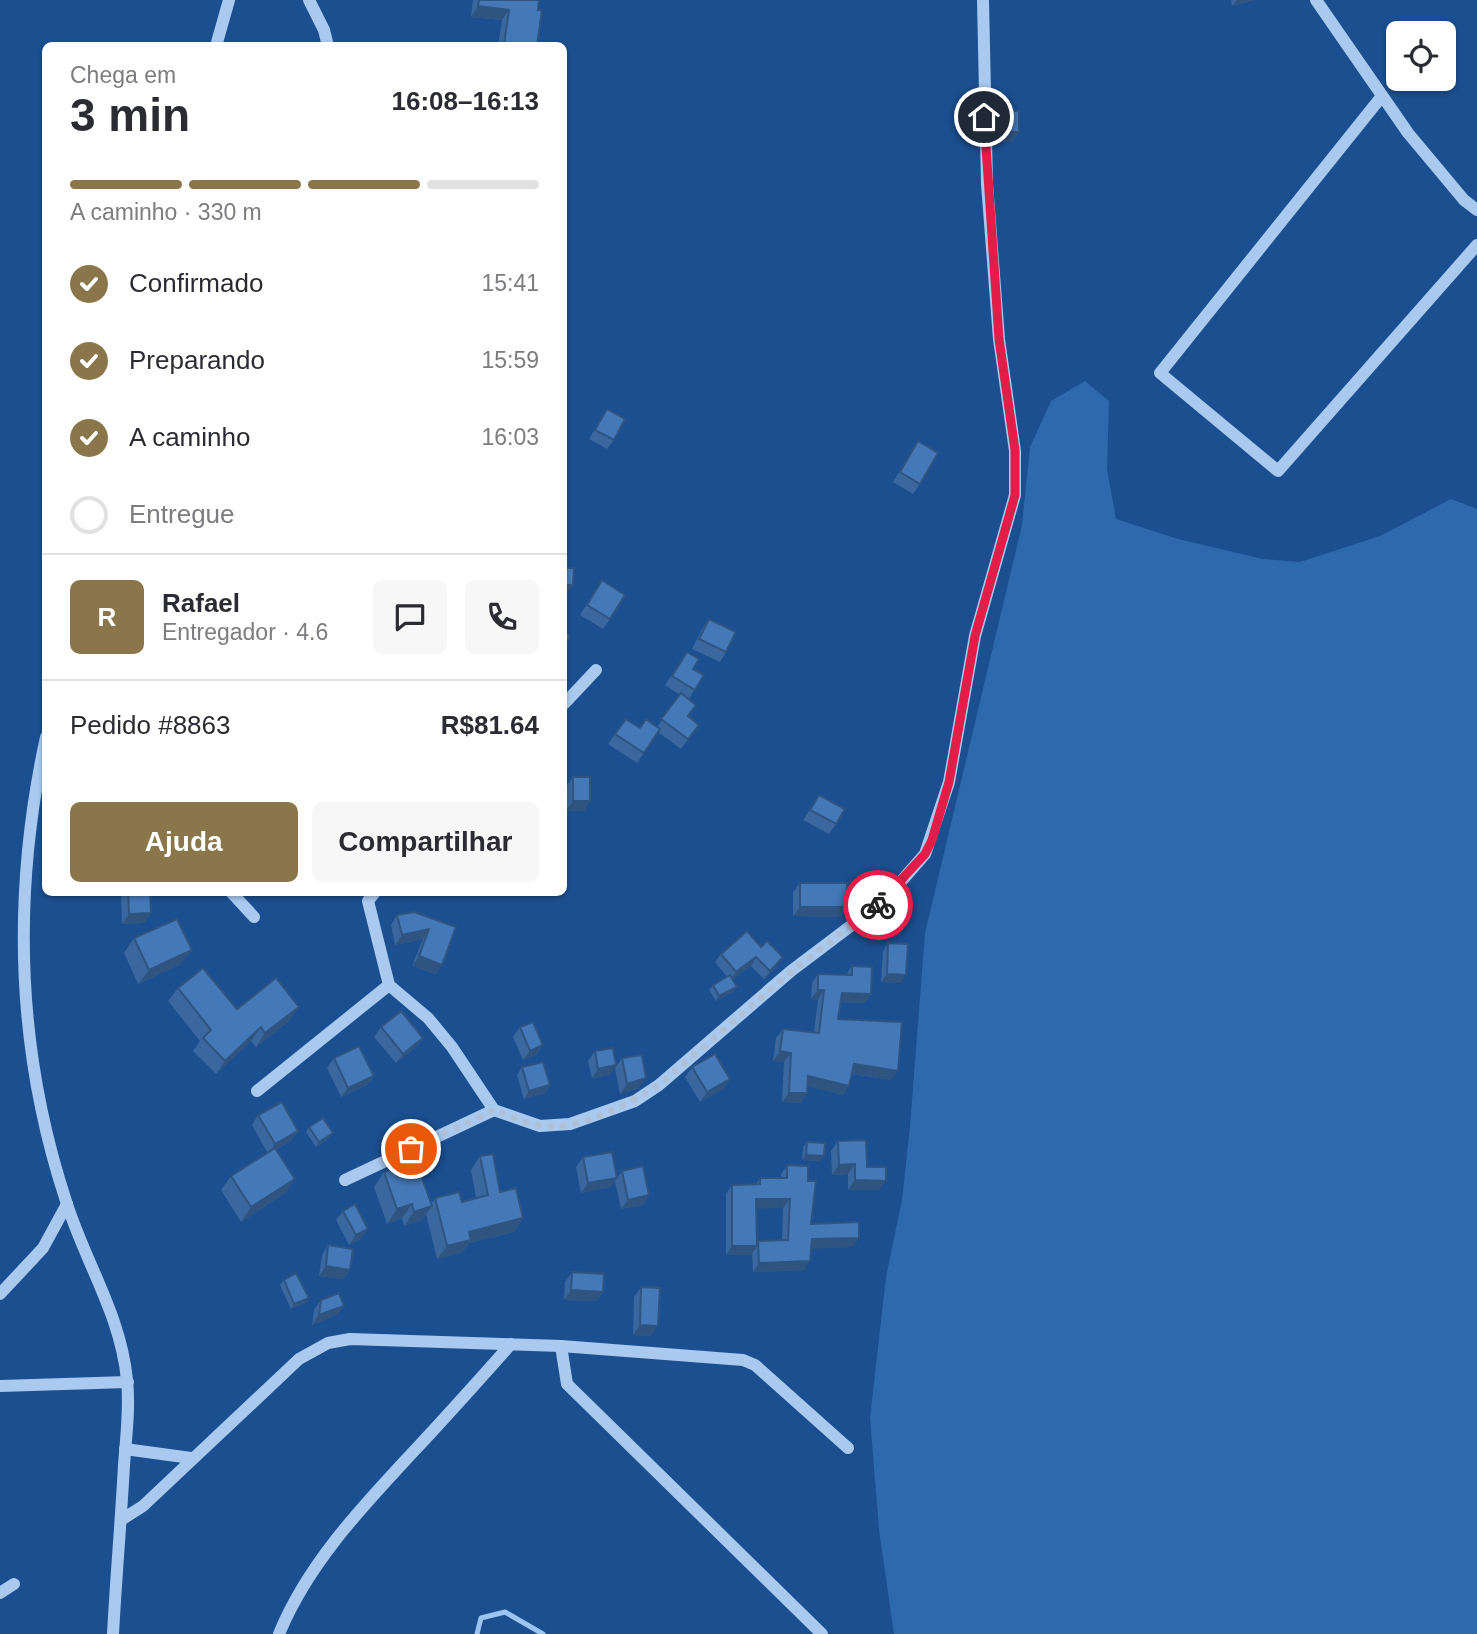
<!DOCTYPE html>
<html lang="pt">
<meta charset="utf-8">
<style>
body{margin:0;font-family:Arial,sans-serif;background:#f7f7f7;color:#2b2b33;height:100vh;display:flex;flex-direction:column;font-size:26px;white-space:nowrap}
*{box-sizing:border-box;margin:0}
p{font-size:23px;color:#7c7c81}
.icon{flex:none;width:38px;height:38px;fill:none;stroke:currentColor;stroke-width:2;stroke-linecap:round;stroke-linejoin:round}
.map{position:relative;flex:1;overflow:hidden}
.details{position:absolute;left:42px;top:42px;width:525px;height:854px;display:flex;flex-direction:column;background:#fff;border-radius:10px;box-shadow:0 2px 5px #0004}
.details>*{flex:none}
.controls{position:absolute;left:1386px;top:21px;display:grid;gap:14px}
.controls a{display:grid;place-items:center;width:70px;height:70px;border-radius:10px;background:#fff;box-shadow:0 2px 5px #0004;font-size:35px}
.pin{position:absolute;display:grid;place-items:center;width:60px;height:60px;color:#fff;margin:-30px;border:4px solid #fff;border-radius:50%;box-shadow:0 2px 7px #0007}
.courier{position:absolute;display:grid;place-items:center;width:70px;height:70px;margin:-35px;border:5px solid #e11d48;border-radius:50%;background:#fff;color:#222;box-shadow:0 2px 9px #0007}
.overview em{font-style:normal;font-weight:800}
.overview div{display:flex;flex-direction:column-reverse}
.overview{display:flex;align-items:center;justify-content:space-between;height:119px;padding:0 28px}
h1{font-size:46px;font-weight:800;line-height:52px}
.bar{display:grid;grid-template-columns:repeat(4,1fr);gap:10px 7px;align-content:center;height:84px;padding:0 28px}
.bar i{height:9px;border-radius:5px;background:#e1e1e2}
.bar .on{background:#8a764a}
.bar p{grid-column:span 4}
.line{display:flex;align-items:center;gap:18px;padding:0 28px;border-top:2px solid #e1e1e2}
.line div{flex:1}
.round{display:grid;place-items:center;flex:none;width:74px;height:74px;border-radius:10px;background:#f7f7f7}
ol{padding:0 28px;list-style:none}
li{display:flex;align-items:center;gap:21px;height:77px}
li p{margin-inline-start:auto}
li .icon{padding:7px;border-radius:50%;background:#8a764a;color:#fff;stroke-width:4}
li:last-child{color:#7c7c81}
li i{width:38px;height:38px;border:4px solid #e1e1e2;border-radius:50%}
.action{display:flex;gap:14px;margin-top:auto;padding:14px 28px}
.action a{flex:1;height:80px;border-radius:10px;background:#8a764a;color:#fff;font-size:28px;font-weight:800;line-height:80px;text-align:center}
.action a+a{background:#f7f7f7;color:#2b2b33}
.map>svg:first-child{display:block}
.green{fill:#2e69ad}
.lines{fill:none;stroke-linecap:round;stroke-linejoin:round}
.stream{stroke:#9cc4f0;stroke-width:5}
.minor{stroke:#a9c9ee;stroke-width:12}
.wall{fill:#3a679d;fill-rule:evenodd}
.shaded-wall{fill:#305480}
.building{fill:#4478b7;stroke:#305480;stroke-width:2}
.done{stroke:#afc1d8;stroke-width:7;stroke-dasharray:0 12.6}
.route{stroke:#e11d48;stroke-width:9}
</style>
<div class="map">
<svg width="1477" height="1634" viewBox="0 0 1477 1634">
<rect width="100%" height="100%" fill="#1b4f8f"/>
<path class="green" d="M1085,381L1109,401L1107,469L1116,519L1178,539L1263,559L1300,562L1380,536L1451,499L1477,509V1634H894L879,1530L870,1418L886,1277L902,1200L910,1126L925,933L1022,525L1030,447L1051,401Z"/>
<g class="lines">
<path class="stream" d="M477,1634L481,1618L505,1612L543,1634"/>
<g class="minor">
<path d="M309,0L324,30L328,46"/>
<path d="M1316,0L1408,133L1464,200L1477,210"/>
<path d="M216,46L229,0"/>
<path d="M1382,96L1160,373L1278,471L1477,245"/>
<path d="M564,704L596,670"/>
<path d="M46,737C12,893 16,1049 66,1201C85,1262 121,1315 127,1380C130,1408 126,1438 124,1465C121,1521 116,1578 113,1634"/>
<path d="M231,892L254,917"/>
<path d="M375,892L368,901L389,985L428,1018L452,1047L494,1110L540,1126L570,1124L635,1101L659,1085L791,971L885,900L925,854L949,782L975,636L1015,495V451L999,339L987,184L983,0"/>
<path d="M257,1091L389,985"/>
<path d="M345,1180L494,1110"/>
<path d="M0,1294L43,1248L67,1204"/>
<path d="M561,1346L567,1384L822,1634"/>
<path d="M0,1386L128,1382"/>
<path d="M125,1449L191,1458"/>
<path d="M121,1520L143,1506L299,1359L328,1343L350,1339L561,1346L743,1360L755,1365L848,1448"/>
<path d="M0,1593L14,1584"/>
<path d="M279,1634C308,1563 363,1506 414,1451C447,1416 479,1380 511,1344"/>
</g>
</g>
<g class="wall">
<path d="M473,0H539L537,46H498L502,20L471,17Z"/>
<path d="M1231,0H1253L1232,6Z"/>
<path d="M1004,111L1019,132L1012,142L997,141V121Z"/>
<path d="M607,409L614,440L607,449L589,439Z"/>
<path d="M918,441L920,484L913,494L893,482Z"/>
<path d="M602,580L610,619L603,629L580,615Z"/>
<path d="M709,619L726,652L720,662L692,649L702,629Z"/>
<path d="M687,652L693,669L704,675L689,699L688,716L699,725L681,749L658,732L637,763L608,744L626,719L640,728L657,727L680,695L665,685Z"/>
<path d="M573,777L584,811H566V787Z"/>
<path d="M819,795L836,824L829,834L803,820Z"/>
<path d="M800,883L847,907L840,917L793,916V892Z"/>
<path d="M121,892H150L151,913L144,923L122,924Z"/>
<path d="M422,892H431L429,896Z"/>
<path d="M397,915L456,927L436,974L412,966L423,939L395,945L391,925Z"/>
<path d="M134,938L181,964L138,984L124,953Z"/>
<path d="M888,943L901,983L881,982L883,951Z"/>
<path d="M761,947L783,957L777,966L764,979L751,966L733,979L737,987L733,992L716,1001L709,990L713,985L727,977L715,962L721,954Z"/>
<path d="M852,966L871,994L864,1003L840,1002L838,1019L892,1080L852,1074L843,1095L807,1086L801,1103L782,1102L784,1062L773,1061L776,1038L783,1029L814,1032L818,1000L811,999L812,983L818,974L846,975Z"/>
<path d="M178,988L237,1009L290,1020L256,1047L251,1041L216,1074L193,1051L200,1041L168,1001Z"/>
<path d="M381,1027L423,1038L416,1047L396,1063L374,1037Z"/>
<path d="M520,1027L543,1045L536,1055L523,1060L513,1037Z"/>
<path d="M595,1051L610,1075L592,1078L588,1061Z"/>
<path d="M334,1058L374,1076L367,1085L341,1097L327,1068Z"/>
<path d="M622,1058L639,1088L620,1094L615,1068Z"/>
<path d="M522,1067L550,1085L545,1093L524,1099L517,1075Z"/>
<path d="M692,1067L730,1079L723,1089L700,1102L685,1077Z"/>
<path d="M258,1115L298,1131L291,1141L276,1150L285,1193L241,1222L221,1190L231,1176L267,1152L252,1125Z"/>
<path d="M309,1127L329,1138L316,1147L306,1132Z"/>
<path d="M838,1141L867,1167L879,1190H848V1174L832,1175L831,1151Z"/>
<path d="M807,1142L820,1161L802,1160L803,1147Z"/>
<path d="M480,1156L500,1192L523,1218L514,1232L469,1243L462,1253L437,1259L426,1214L422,1220L404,1226L402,1218L387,1224L374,1187L384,1172L431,1204L435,1198L462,1202L476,1198L471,1170Z"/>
<path d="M583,1157L617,1178L610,1187L581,1193L576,1167Z"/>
<path d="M787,1165L808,1181L811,1224L853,1247L811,1248L804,1270L753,1272L752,1253L751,1255H726V1194L732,1185L756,1184L760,1178H781V1174ZM756,1208H783L782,1240L758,1241L757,1243Z"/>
<path d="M622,1171L649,1195L643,1205L621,1209L615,1181Z"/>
<path d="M343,1211L361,1239L349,1245L336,1220Z"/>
<path d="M328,1245L350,1270L343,1279L319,1276L322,1255Z"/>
<path d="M572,1272L603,1292L596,1301L564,1300L565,1282Z"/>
<path d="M284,1280L309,1298L305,1303L291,1309L280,1285Z"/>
<path d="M641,1287L651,1336L633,1335L634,1297Z"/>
<path d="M321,1300L344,1306L337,1315L312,1325L314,1310Z"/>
</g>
<g class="shaded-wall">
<path d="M1237,0H1253L1232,6Z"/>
<path d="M478,6L509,10L502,20L471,17Z"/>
<path d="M1004,132H1019L1012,142L997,141Z"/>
<path d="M564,585H573L566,595H564Z"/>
<path d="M573,801H590L584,811H566Z"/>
<path d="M800,907H847L840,917L793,916Z"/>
<path d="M151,913L144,923L122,924L129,914Z"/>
<path d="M429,929L423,939L395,945L402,935Z"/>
<path d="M192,950L181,964L138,984L149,970Z"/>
<path d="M419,956L442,965L436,974L412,966Z"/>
<path d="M756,957L751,966L730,981L736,972Z"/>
<path d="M783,957L777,966L764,979L770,971Z"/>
<path d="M887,974L906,975L901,983L881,982Z"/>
<path d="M737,987L733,992L716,1001L719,996Z"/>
<path d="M818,990H824L818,1000L811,999Z"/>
<path d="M842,993L871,994L864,1003L835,1002Z"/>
<path d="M299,1007L290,1020L256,1047L265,1033Z"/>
<path d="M261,1027L251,1041L216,1074L225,1061Z"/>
<path d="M423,1038L416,1047L396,1063L403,1054Z"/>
<path d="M543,1045L536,1055L523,1060L530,1051Z"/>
<path d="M780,1051L791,1053L784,1062L773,1061Z"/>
<path d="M854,1064L898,1071L892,1080L848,1073Z"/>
<path d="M616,1065L610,1075L592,1078L598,1069Z"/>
<path d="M374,1076L367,1085L341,1097L348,1088Z"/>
<path d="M808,1076L849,1086L843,1095L801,1085Z"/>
<path d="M646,1078L639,1088L620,1094L627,1084Z"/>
<path d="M730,1079L723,1089L700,1102L707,1092Z"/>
<path d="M550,1085L545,1093L524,1099L529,1091Z"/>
<path d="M789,1093H807L801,1103L782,1102Z"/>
<path d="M298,1131L291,1141L268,1154L275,1144Z"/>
<path d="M333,1133L329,1138L316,1147L319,1142Z"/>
<path d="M806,1155L824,1156L820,1161L802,1160Z"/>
<path d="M855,1164L848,1174L832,1175L839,1165Z"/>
<path d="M617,1178L610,1187L581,1193L588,1183Z"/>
<path d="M295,1179L285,1193L241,1222L251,1207Z"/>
<path d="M855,1180L886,1181L879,1190H848Z"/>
<path d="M649,1195L643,1205L621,1209L628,1200Z"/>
<path d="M756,1199H790L783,1208L749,1209Z"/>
<path d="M412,1204L402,1218L387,1224L397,1209Z"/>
<path d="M432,1206L422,1220L404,1226L414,1212Z"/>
<path d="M523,1218L514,1232L469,1243L462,1253L437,1259L447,1246L469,1232Z"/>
<path d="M368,1229L361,1239L349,1245L356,1235Z"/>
<path d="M859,1238L853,1247L806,1249L812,1239Z"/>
<path d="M732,1246H757L751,1255H726Z"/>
<path d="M810,1261L804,1270L753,1272L759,1263Z"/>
<path d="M326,1266L350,1270L343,1279L319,1276Z"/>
<path d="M571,1290L603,1292L596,1301L564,1300Z"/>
<path d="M309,1298L305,1303L291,1309L294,1304Z"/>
<path d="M344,1306L337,1315L312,1325L319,1315Z"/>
<path d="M640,1325L658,1326L651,1336L633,1335Z"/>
</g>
<g class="building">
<path d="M479,0H539L538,10H542L537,46H514L504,44L509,10L478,6Z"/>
<rect x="1004" y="111" width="15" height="21"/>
<path d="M607,409L625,419L614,440L595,430Z"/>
<path d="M918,441L938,453L920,484L900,472Z"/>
<path d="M564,568H574L573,585H564Z"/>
<path d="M602,580L625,595L610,619L587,605Z"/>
<path d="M709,619L736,632L726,652L699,639Z"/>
<path d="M564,631L570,636L564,646Z"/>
<path d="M687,652L699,659L693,669L704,675L695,690L672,676Z"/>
<path d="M681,693L696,705L688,716L699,725L688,739L661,719Z"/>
<path d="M626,719L640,728L646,719L660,729L644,753L615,734Z"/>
<rect x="573" y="777" width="17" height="24"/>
<path d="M819,795L845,809L836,824L810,810Z"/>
<rect x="800" y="883" width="47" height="24"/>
<path d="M128,892H150L151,913L129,914Z"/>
<path d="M414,912L456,927L442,965L419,956L429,929L402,935L397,915Z"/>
<path d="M177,919L192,950L149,970L134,938Z"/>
<path d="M747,931L761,947L767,941L783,957L770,971L756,957L736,972L721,954Z"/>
<path d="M888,943L908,944L906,975L887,974Z"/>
<path d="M852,966L872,967L871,994L842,993L838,1019L902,1022L898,1071L854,1064L849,1086L808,1076L807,1093H789L791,1053L780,1051L783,1029L819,1033L824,990H818V974L852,975Z"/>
<path d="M203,968L237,1009L276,978L299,1007L265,1033L261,1027L225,1061L203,1038L211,1030L178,988Z"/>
<path d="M730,975L737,987L719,996L713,985Z"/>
<path d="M401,1011L423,1038L403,1054L381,1027Z"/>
<path d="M533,1022L543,1045L530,1051L520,1027Z"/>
<path d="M359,1046L374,1076L348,1088L334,1058Z"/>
<path d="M613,1048L616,1065L598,1069L595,1051Z"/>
<path d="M715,1054L730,1079L707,1092L692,1067Z"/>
<path d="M642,1055L646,1078L627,1084L622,1058Z"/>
<path d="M543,1062L550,1085L529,1091L522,1067Z"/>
<path d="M282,1102L298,1131L275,1144L258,1115Z"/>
<path d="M323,1118L333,1133L319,1142L309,1127Z"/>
<path d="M866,1140L867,1167H886V1181L855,1180V1164L839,1165L838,1141Z"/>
<path d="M807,1142L825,1143L824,1156L806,1155Z"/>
<path d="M275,1148L295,1179L251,1207L231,1176Z"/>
<path d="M612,1152L617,1178L588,1183L583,1157Z"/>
<path d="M493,1154L500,1192L516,1188L523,1218L469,1232L471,1240L447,1246L435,1198L459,1192L462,1202L488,1195L480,1156Z"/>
<path d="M416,1161L432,1206L414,1212L412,1204L397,1209L384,1172Z"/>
<path d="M787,1165L808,1166V1181H816L811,1224L859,1222V1238L812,1239L810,1261L759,1263L758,1241L788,1240L790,1199H756L757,1246H732V1185L760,1184V1178H787Z"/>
<path d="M643,1166L649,1195L628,1200L622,1171Z"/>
<path d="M355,1204L368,1229L356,1235L343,1211Z"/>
<path d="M328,1245L353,1249L350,1270L326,1266Z"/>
<path d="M572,1272L604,1274L603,1292L571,1290Z"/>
<path d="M296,1273L309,1298L294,1304L284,1280Z"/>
<path d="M641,1287L660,1288L658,1326L640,1325Z"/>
<path d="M339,1293L344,1306L319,1315L321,1300Z"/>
</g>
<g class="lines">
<path class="done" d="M411,1149L494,1110C509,1115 526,1124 541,1126C580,1130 627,1105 659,1085L792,971L878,905"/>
<path class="route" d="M878,905L925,854L932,840L949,782L975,636L1015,495V450L999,339L984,117"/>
</g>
</svg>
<div class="controls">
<a><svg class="icon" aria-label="locate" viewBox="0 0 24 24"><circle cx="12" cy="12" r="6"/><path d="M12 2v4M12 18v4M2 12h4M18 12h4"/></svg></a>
</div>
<div class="pin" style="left:411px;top:1149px;background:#ea580c"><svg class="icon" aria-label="bag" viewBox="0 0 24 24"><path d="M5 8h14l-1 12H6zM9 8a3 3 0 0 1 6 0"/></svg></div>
<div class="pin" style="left:984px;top:117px;background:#1f2937"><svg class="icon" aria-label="home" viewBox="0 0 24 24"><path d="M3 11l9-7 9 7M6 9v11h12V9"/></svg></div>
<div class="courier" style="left:878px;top:905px"><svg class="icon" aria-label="bike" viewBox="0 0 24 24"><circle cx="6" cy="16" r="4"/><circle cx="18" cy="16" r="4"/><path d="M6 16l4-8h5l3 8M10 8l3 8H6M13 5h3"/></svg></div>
<section class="details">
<div class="overview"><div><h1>3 min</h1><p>Chega em</p></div><em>16:08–16:13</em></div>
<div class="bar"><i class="on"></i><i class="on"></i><i class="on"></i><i></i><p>A caminho · 330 m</p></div>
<ol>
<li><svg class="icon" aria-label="check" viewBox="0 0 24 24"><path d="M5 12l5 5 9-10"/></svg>Confirmado<p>15:41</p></li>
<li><svg class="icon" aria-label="check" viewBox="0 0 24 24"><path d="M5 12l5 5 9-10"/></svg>Preparando<p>15:59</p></li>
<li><svg class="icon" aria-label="check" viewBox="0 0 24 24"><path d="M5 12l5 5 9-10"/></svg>A caminho<p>16:03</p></li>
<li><i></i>Entregue</li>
</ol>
<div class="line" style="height:126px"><b class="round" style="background:#8a764a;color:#fff">R</b><div><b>Rafael</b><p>Entregador · 4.6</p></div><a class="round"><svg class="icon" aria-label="chat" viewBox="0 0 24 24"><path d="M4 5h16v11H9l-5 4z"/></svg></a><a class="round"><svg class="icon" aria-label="phone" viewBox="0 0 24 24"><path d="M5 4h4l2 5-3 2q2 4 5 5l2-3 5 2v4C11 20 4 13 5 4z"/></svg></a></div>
<div class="line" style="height:91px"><div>Pedido #8863</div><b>R$81.64</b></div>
<div class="action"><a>Ajuda</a><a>Compartilhar</a></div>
</section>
</div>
